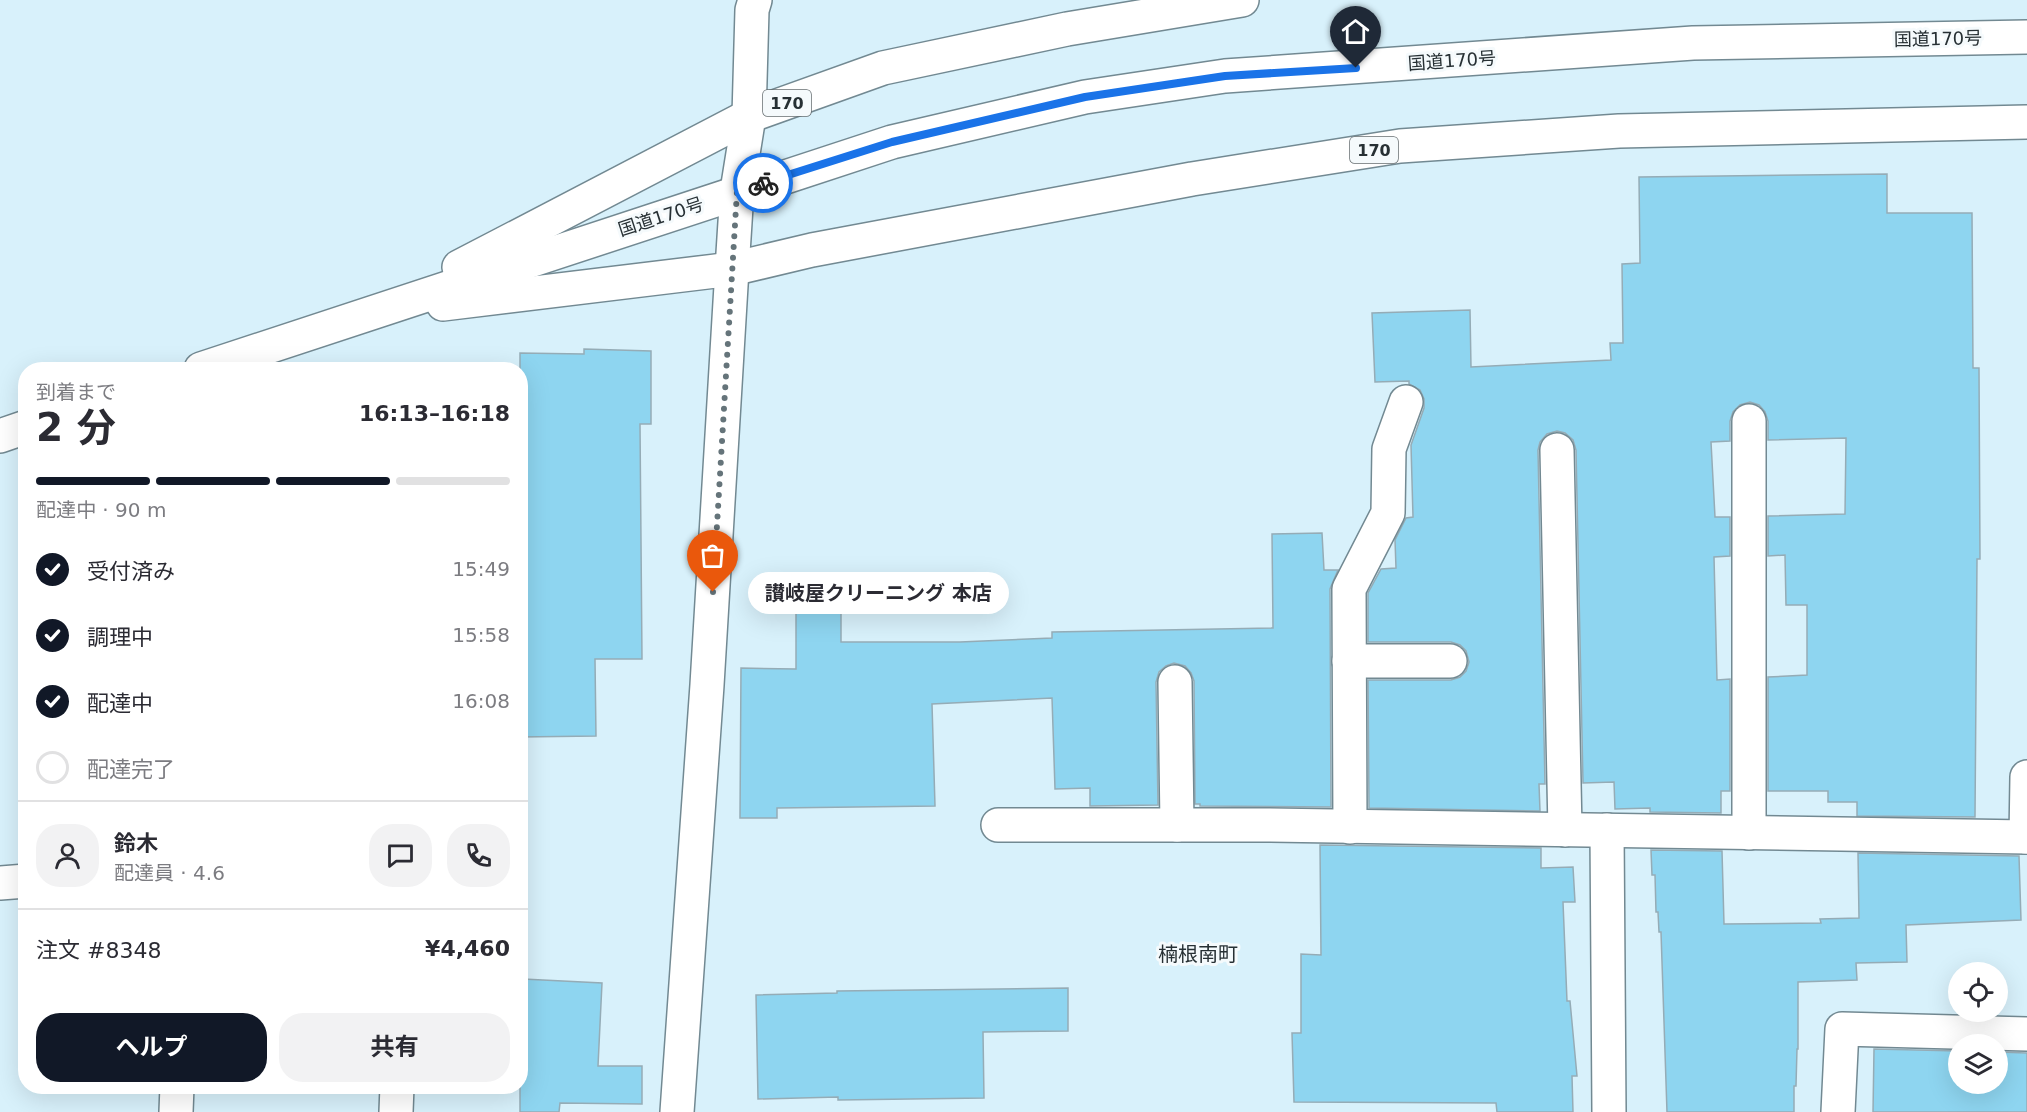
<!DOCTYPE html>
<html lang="ja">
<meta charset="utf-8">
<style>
body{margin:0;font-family:"DejaVu Sans","Noto Sans JP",sans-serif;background:#f2f2f3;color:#2b2b33;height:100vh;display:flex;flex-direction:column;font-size:22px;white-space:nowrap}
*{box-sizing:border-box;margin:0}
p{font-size:20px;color:#7c7c81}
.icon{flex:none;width:33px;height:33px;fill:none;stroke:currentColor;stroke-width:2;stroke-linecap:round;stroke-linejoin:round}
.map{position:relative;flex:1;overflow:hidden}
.side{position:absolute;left:18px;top:362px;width:510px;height:732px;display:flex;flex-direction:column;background:#fff;border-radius:24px;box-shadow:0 6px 24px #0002}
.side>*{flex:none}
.fabs{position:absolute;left:1948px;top:962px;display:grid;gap:12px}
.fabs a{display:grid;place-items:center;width:60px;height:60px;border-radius:50%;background:#fff;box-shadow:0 6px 24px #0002;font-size:30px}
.pin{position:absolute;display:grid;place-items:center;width:51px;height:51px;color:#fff;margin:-62px -26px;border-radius:50% 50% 50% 0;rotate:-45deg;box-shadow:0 0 6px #0007}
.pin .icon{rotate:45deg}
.courier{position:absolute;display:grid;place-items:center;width:60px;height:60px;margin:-30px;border:4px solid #1a73e8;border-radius:50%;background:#fff;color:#222;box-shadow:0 2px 8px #0007}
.bubble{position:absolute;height:42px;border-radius:21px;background:#fff;box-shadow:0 6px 24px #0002;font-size:20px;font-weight:700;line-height:42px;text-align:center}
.head em{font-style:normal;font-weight:700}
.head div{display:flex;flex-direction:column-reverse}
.head{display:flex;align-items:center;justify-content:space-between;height:102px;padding:0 18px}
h1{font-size:39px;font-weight:700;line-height:45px}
.bar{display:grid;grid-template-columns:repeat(4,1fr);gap:9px 6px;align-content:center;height:72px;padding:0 18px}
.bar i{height:8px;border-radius:4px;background:#e1e1e2}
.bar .current{background:#111827}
.bar p{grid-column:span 4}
.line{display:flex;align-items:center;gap:15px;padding:0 18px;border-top:2px solid #e1e1e2}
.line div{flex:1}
.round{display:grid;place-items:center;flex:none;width:63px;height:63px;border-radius:24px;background:#f2f2f3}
ol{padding:0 18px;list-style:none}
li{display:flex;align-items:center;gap:18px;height:66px}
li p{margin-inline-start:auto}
li .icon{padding:6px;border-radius:50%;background:#111827;color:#fff;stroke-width:4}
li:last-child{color:#7c7c81}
li i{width:33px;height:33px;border:3px solid #e1e1e2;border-radius:50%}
.cta{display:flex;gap:12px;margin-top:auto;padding:12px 18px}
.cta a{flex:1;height:69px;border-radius:24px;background:#111827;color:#fff;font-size:24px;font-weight:700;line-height:69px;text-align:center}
.cta a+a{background:#f2f2f3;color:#2b2b33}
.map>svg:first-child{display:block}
.building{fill:#8ed5f0;stroke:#95acb6;stroke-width:1.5}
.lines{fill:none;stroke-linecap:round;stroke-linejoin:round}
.minor-casing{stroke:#728992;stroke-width:36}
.highway-casing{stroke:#728992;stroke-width:36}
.minor{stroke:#fff;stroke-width:33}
.highway{stroke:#fff;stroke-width:33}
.done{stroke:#65747a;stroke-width:6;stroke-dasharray:0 10.8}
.route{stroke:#1a73e8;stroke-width:8}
.labels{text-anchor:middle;stroke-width:6;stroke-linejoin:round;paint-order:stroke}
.shield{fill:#f5fafc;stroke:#656d70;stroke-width:1.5}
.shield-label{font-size:16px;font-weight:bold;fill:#273034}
.street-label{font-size:18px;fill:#273034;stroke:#f5fafc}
.neighbourhood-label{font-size:20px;fill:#273034;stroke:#f5fafc}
</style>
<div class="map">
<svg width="2027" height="1112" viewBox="0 0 2027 1112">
<rect width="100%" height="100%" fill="#d8f1fb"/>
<g class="building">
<path d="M1887,174V213H1972L1973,368H1979L1980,559H1977L1975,817L1857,816V802H1828V791H1768V677L1807,675V605H1786L1785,555L1768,556V516L1845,514L1846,438L1768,440V421L1765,412L1759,405L1750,402L1740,405L1733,412L1730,421V441L1711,442L1715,517H1730V556L1714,557L1717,680L1730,679V791H1721V813L1650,812V808L1615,809L1614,782L1583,783L1576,450L1573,440L1565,433L1557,431L1547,434L1540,442L1538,450L1545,784H1539L1540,811L1369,808L1368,680H1451L1460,677L1466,671L1469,662L1466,651L1460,645L1451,642H1368V593L1381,569L1396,568L1395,540L1406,518L1413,517L1411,445L1424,408V399L1420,390L1409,384V381L1375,382L1372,313L1470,310L1471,367L1611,360L1610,343H1623L1622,264L1640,263L1639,177Z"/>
<path d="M584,349L651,351V424H640L642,659H595L596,736L520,737V353L584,354Z"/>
<path d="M1322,533L1324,570H1338L1330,589L1331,807L1200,806V804H1195L1194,681L1191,673L1185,666L1174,663L1166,666L1159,672L1156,682L1158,805L1090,806V788L1055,789L1052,698L932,704L935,806L777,808V818H740L741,668L796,669V605L841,606V642H960L1052,638V632L1273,628L1272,534Z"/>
<path d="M1320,845L1541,848V868L1573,867L1575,902H1563L1567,1001H1570L1577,1076H1572L1573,1112H1497L1496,1103L1294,1102L1292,1033H1301V954L1321,955Z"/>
<path d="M1651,850L1722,851L1724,924L1821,923L1820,919L1859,918L1858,853L2019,856L2021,920L1906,925L1907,962L1856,963L1857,980L1798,982V1049H1797L1796,1086H1794V1112H1667L1661,932H1659L1658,912H1656L1655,875H1652Z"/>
<path d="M523,979L602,983L598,1066H642V1104L560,1103L559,1112H520V1008Z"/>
<path d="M1068,988V1031L983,1032L984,1098L838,1100V1097L758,1099L756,995L837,993V991Z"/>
<path d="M1874,1049L1959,1051V1083H1998V1052L2027,1053V1112H1873Z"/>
</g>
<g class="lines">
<defs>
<g id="minor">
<path d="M1557,450L1565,830"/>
<path d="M1349,661H1450"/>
<path d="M1175,682L1177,825"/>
<path d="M998,825H1270L2027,837"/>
<path d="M1350,827L1349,589L1388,513L1389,449L1406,402"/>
<path d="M1607,830L1609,1112"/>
<path d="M1749,833V421"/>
<path d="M2026,837L2027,777"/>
<path d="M0,883L26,881"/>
<path d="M176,1112L177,1086"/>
<path d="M396,1112L397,1086"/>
<path d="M677,1112L707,685L732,269L737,191L749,116L752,10L755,0"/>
<path d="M1838,1112L1842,1029L2027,1034"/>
</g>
<g id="highway">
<path d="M459,267L749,116L883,68L1067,29L1242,0"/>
<path d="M443,304L732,269L812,250L1192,179L1400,146L1619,131L2027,122"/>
<path d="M201,369L892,142L1085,97L1225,76L1693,43L2027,37"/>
<path d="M0,436L26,427"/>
</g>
</defs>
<use href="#minor" class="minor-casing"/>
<use href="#highway" class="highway-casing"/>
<use href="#minor" class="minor"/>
<use href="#highway" class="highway"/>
</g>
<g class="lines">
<path class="done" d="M713,592L737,191L763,183"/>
<path class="route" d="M763,183L892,142L1085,97L1225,76L1356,68"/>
</g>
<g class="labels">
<g class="shield">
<rect x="763" y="90" width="48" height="26" rx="4.5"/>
<rect x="1350" y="137" width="48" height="26" rx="4.5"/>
</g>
<g class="shield-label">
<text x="787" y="109">170</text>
<text x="1374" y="156">170</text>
</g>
<g class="street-label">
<text transform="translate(1938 39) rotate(-1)" y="6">国道170号</text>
<text transform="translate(1452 61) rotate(-4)" y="6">国道170号</text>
<text transform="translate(661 217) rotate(-18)" y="6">国道170号</text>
</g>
<g class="neighbourhood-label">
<text x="1198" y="961">楠根南町</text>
</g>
</g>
</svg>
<div class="fabs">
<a><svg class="icon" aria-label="locate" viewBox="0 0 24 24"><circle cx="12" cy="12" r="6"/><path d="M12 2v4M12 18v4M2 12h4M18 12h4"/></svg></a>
<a><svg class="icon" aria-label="layers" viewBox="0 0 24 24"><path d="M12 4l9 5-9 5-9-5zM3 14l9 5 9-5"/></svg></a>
</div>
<div class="pin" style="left:713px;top:592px;background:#ea580c"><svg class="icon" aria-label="bag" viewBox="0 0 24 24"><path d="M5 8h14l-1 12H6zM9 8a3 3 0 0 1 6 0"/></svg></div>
<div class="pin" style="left:1356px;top:68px;background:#1f2937"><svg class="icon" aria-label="home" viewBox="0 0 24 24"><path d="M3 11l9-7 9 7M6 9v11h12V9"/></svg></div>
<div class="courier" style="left:763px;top:183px"><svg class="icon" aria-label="bike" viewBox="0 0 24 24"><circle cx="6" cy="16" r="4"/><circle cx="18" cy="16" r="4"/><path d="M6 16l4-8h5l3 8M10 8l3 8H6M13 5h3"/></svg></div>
<div class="bubble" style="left:748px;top:572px;width:261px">讃岐屋クリーニング 本店</div>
<section class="side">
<div class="head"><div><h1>2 分</h1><p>到着まで</p></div><em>16:13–16:18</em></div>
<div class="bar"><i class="current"></i><i class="current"></i><i class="current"></i><i></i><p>配達中 · 90 m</p></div>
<ol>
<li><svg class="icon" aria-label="check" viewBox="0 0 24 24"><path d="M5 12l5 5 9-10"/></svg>受付済み<p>15:49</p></li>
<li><svg class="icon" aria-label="check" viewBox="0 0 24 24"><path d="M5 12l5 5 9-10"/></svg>調理中<p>15:58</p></li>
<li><svg class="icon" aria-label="check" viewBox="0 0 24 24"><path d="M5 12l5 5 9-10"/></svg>配達中<p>16:08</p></li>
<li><i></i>配達完了</li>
</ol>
<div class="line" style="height:108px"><a class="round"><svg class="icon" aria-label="person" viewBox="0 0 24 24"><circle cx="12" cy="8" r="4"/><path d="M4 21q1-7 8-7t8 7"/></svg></a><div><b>鈴木</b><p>配達員 · 4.6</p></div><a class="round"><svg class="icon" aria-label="chat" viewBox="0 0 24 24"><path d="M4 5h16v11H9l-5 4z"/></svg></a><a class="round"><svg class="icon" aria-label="phone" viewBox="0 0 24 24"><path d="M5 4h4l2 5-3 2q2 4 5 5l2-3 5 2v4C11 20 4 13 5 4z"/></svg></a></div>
<div class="line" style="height:78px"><div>注文 #8348</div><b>¥4,460</b></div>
<div class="cta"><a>ヘルプ</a><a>共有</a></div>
</section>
</div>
